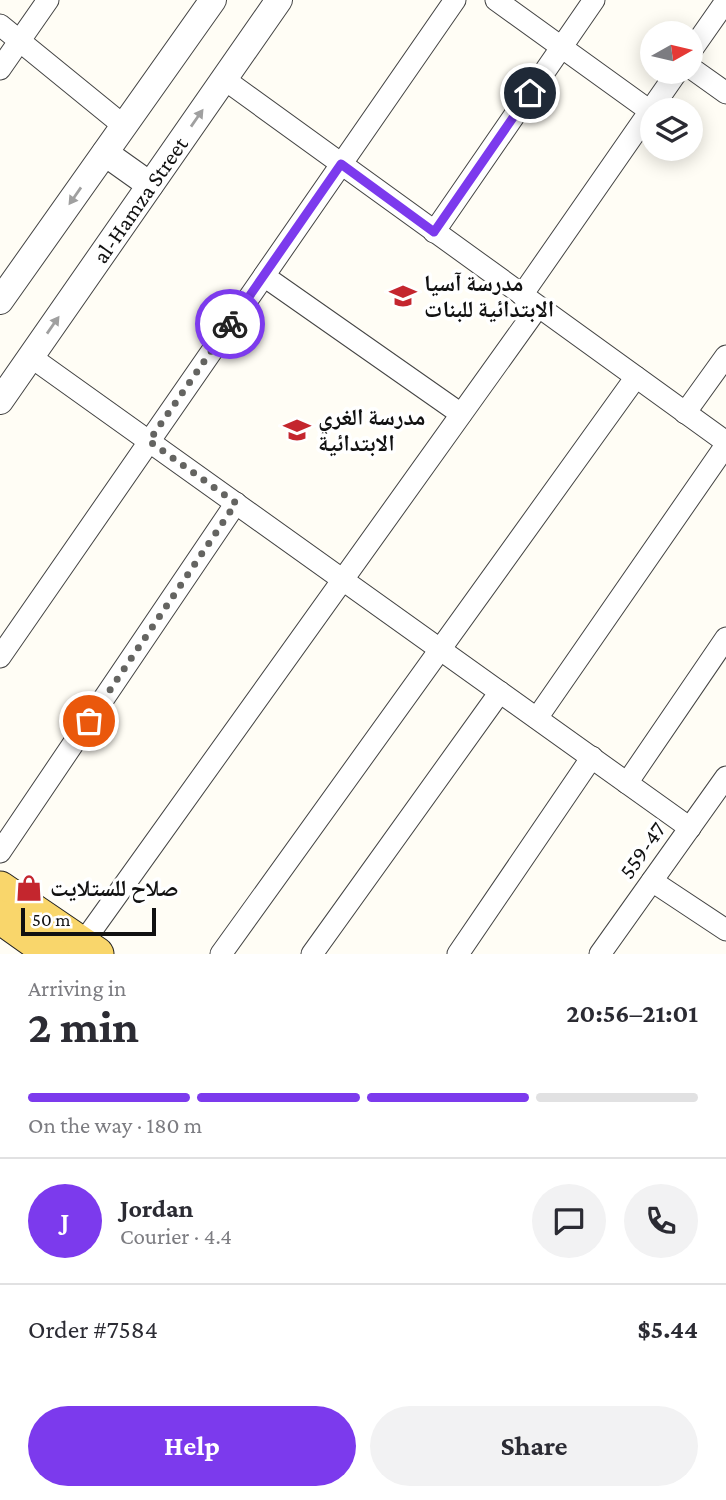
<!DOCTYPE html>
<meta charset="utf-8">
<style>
body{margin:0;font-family:"Crimson Pro","Noto Naskh Arabic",serif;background:#f2f2f3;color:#2b2b33;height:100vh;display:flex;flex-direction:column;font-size:26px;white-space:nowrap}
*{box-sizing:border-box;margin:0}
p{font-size:23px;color:#7c7c81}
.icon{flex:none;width:38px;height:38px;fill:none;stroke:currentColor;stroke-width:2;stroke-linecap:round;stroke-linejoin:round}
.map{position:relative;height:954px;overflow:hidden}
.side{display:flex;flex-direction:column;background:#fff;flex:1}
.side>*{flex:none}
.needle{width:46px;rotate:82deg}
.tools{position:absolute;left:640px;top:21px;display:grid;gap:14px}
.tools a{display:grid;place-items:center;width:63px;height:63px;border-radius:50%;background:#fff;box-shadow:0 4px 18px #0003;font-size:35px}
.scale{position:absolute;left:21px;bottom:18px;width:135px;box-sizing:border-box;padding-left:7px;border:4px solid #111;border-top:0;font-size:19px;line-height:24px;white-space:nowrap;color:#111;-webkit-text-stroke:5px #fff;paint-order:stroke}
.pin{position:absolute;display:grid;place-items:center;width:60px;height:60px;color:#fff;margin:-30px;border:4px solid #fff;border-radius:50%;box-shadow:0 2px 7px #0007}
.courier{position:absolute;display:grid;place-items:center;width:70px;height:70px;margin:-35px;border:5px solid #7c3aed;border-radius:50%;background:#fff;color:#222;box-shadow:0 2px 9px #0007}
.overview em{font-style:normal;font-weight:700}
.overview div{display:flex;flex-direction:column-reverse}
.overview{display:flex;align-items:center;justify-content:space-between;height:119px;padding:0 28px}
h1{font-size:46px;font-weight:700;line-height:52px}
.bar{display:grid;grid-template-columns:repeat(4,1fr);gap:10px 7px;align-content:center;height:84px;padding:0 28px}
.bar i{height:9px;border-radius:5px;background:#e1e1e2}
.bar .current{background:#7c3aed}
.bar p{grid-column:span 4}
.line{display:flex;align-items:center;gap:18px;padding:0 28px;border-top:2px solid #e1e1e2}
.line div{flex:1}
.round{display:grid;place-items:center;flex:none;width:74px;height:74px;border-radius:37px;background:#f2f2f3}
.action{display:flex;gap:14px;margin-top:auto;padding:14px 28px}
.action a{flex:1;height:80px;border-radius:42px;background:#7c3aed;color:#fff;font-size:28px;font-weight:700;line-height:80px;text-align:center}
.action a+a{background:#f2f2f3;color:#2b2b33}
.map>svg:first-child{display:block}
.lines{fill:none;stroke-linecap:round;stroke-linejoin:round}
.minor-casing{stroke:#444;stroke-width:23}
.tertiary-casing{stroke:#444;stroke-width:28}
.primary-casing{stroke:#222;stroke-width:35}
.minor{stroke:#fff;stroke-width:21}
.tertiary{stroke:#fff;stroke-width:26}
.primary{stroke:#f9d66b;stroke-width:33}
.oneway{fill:#a0a0a0}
.done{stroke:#646461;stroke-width:7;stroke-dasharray:0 12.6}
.route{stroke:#7c3aed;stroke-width:9}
.labels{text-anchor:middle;stroke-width:7;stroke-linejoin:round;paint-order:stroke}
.street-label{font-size:23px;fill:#111;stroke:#fff}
.poi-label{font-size:23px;font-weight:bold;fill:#111;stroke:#fff;text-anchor:start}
</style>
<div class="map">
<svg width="726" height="954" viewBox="0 0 726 954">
<rect width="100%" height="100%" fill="#fffdf5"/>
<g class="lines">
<defs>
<g id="minor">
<path d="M496,0L650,111"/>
<path d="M0,25L124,126"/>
<path d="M691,51L726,1"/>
<path d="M691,68L726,93"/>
<path d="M0,69L48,0"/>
<path d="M224,79L726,442"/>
<path d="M434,232L594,0"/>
<path d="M264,276L461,414"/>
<path d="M522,295L677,72"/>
<path d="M31,357L690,828"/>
<path d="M685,413L726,356"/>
<path d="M0,657L455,0"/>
<path d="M537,718L726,445"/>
<path d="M627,783L726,638"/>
<path d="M0,852L236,503"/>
<path d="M652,881L726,930"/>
<path d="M82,944L538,307"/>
<path d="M221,954L636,377"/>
<path d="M312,954L500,692"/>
<path d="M458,954L592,757"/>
<path d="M600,954L726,777"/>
</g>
<g id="tertiary">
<path d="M105,153L150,185"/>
<path d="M0,301L213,0"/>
<path id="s1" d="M0,401L279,0"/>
</g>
<g id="primary">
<path d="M0,888L97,954"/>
<path d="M0,917L52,954"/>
</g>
</defs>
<use href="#minor" class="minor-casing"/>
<use href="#tertiary" class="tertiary-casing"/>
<use href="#primary" class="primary-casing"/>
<use href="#minor" class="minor"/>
<use href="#tertiary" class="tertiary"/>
<use href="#primary" class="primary"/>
</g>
<defs><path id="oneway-solid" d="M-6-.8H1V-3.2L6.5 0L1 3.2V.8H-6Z" transform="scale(1.75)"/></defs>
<g class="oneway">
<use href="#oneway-solid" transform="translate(197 118) rotate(-55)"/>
<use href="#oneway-solid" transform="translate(75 196) rotate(125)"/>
<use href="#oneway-solid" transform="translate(53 325) rotate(-55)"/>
</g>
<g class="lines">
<path class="done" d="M89,721L236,503L149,441L230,324"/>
<path class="route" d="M230,324L341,164L434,232L530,93"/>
</g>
<defs>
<symbol id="school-bare" viewBox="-9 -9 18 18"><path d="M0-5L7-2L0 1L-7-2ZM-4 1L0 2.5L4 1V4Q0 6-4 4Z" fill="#c4262e" stroke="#fff" stroke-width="2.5" paint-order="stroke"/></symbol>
<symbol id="shop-bare" viewBox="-9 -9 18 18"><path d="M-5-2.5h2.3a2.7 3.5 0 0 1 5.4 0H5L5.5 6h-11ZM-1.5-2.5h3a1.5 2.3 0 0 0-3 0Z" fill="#c4262e" stroke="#fff" stroke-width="2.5" paint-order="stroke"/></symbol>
</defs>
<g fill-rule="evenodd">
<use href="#school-bare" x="384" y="277" width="38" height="38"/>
<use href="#school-bare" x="278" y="411" width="38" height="38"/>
<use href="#shop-bare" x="10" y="869" width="38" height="38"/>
</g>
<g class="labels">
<g class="street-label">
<text dy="8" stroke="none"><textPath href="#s1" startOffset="245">al-Hamza Street</textPath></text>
<text transform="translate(642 850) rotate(-55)" y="8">559-47</text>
</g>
<g class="poi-label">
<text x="424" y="291">مدرسة آسيا<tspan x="424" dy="26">الابتدائية للبنات</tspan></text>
<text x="318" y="425">مدرسة الغري<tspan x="318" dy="26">الابتدائية</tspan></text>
<text x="50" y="896">صلاح للستلايت</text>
</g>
</g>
</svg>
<div class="tools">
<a><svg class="needle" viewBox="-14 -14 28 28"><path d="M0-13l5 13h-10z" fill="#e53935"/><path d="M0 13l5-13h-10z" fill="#7c7c81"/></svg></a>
<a><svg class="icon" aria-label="layers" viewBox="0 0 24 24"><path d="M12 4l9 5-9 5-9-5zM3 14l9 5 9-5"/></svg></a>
</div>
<div class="scale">50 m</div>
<div class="pin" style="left:89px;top:721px;background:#ea580c"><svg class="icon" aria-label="bag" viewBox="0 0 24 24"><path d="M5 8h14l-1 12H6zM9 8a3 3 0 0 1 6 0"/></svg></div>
<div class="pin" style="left:530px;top:93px;background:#1f2937"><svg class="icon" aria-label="home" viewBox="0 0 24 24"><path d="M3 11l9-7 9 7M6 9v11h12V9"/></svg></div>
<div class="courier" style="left:230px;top:324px"><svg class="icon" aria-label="bike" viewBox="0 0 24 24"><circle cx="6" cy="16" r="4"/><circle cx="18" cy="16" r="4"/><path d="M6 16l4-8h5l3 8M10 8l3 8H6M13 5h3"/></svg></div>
</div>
<section class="side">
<div class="overview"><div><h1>2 min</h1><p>Arriving in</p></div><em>20:56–21:01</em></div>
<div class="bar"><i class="current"></i><i class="current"></i><i class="current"></i><i></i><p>On the way · 180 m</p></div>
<div class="line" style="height:126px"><b class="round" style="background:#7c3aed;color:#fff">J</b><div><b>Jordan</b><p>Courier · 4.4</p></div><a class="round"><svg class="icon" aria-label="chat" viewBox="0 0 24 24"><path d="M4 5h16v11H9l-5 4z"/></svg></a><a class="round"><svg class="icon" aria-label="phone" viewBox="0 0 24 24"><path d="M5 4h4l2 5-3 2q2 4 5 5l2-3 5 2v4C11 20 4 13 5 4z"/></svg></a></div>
<div class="line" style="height:91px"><div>Order #7584</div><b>$5.44</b></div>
<div class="action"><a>Help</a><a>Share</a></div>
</section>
